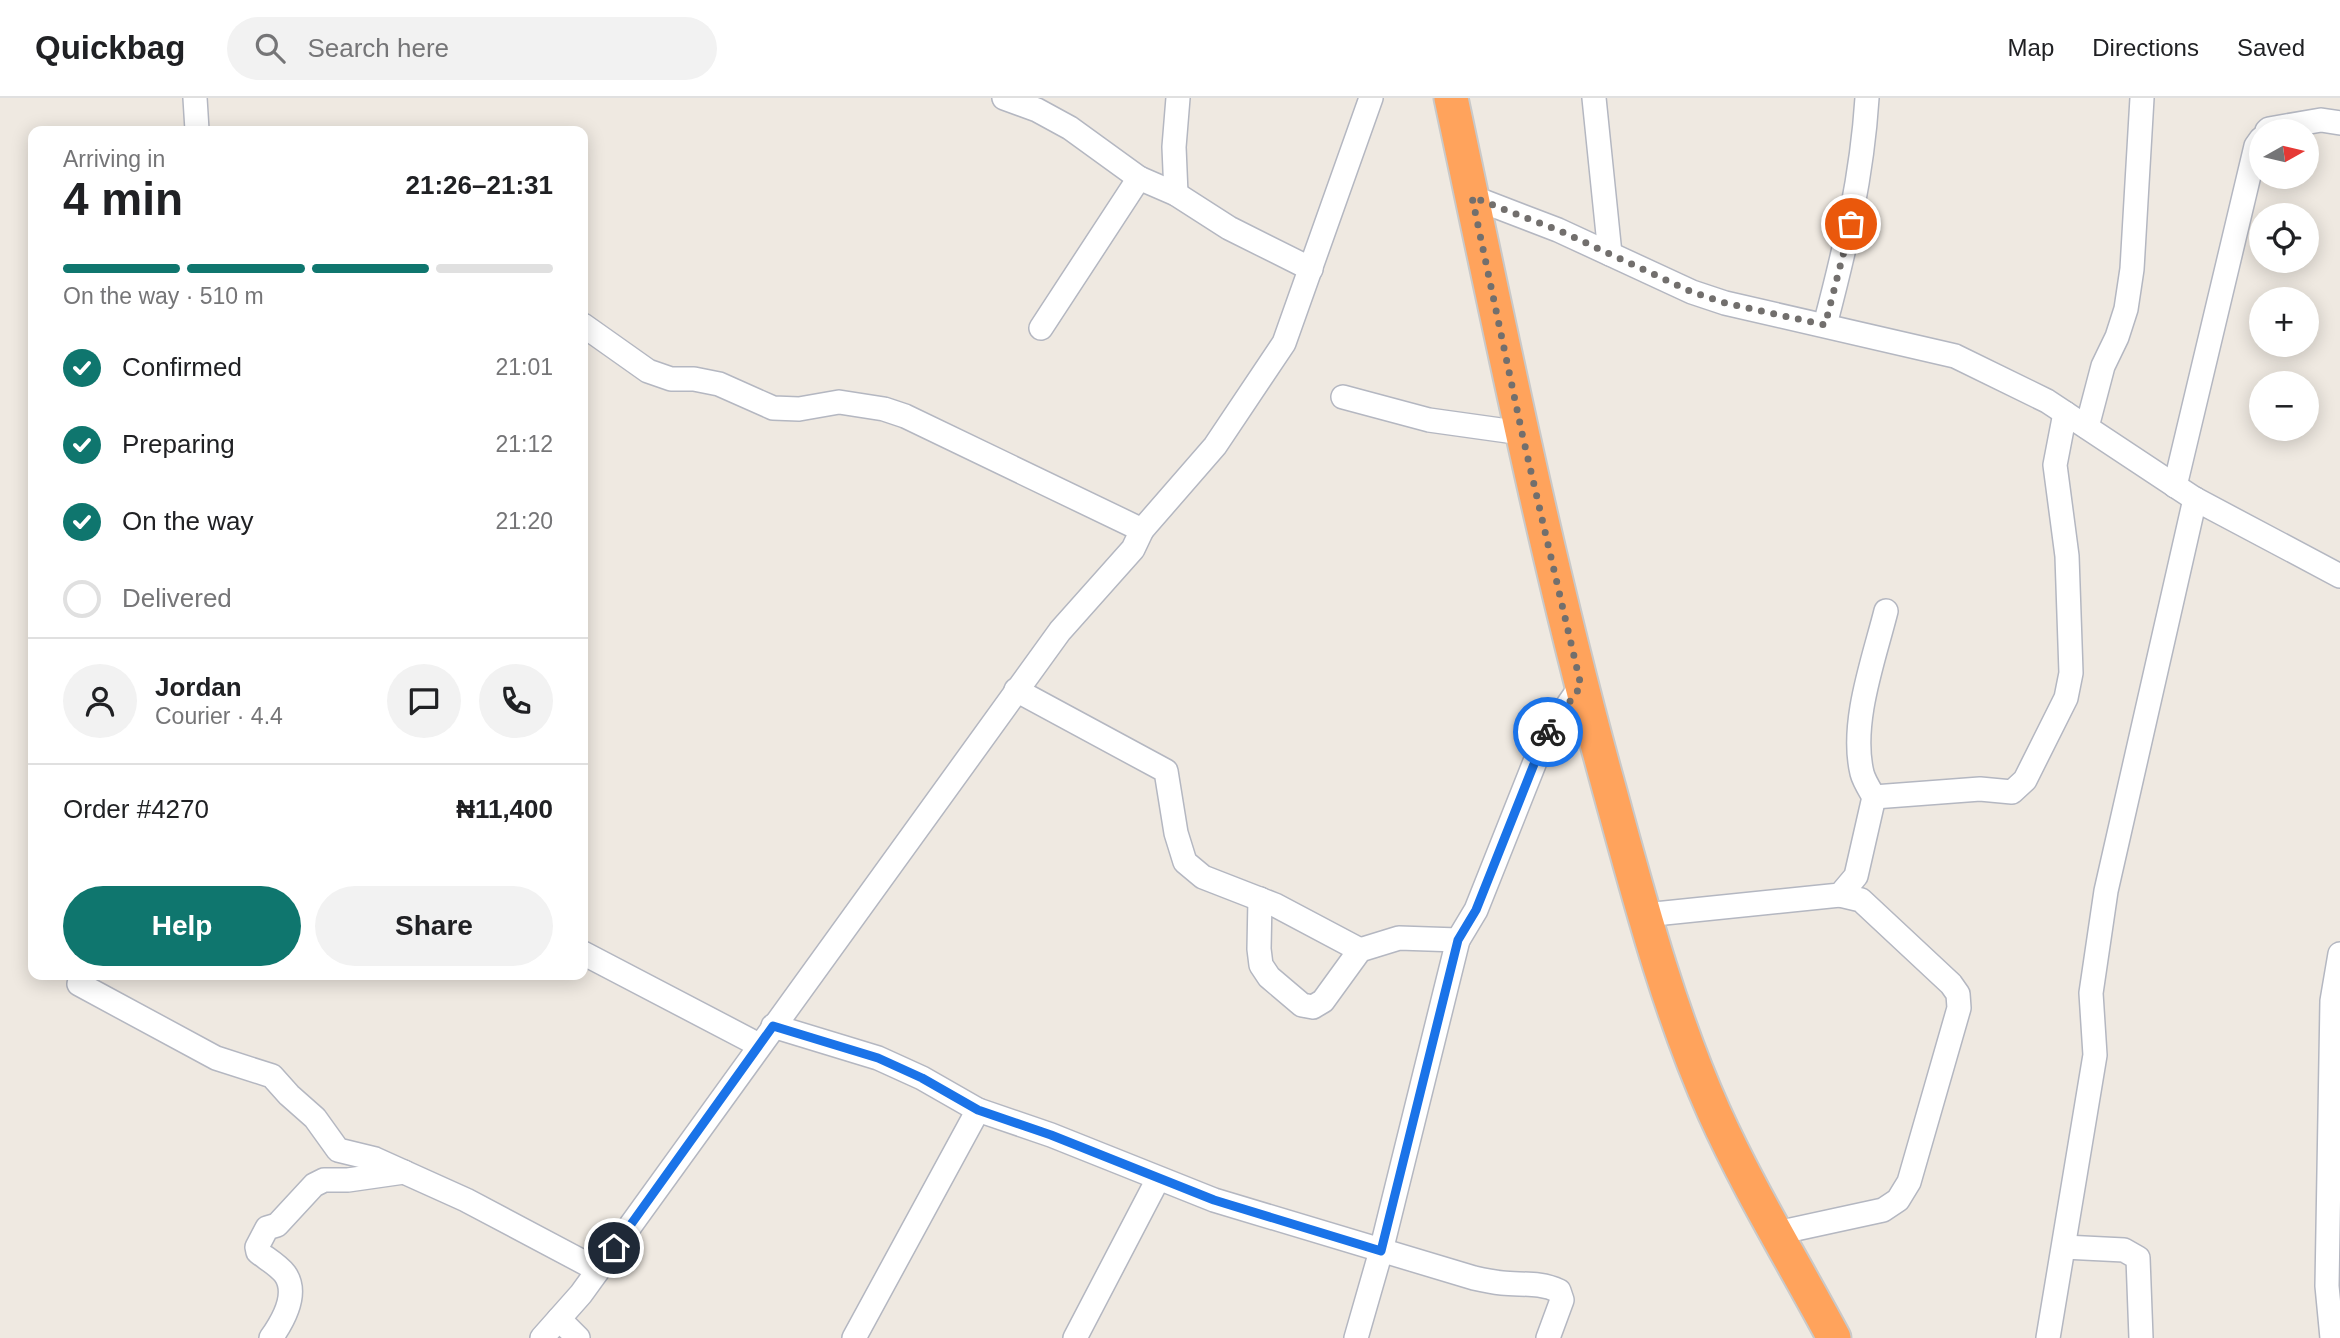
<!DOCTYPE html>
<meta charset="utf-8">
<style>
body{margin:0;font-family:Helvetica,sans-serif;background:#f2f2f2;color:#202124;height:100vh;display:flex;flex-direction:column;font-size:26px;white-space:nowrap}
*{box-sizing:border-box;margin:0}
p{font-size:23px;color:#757577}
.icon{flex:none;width:38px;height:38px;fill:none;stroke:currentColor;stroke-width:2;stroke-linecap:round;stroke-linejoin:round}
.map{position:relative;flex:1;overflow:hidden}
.side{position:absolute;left:28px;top:28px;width:560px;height:854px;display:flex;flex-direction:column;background:#fff;border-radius:14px;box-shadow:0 4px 18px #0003}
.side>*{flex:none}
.needle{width:46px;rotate:82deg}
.controls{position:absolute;left:2249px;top:21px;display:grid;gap:14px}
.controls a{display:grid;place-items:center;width:70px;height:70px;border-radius:50%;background:#fff;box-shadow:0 4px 18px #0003;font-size:35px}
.pin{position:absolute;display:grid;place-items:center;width:60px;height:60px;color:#fff;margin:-30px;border:4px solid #fff;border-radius:50%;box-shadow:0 2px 7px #0007}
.courier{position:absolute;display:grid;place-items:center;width:70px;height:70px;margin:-35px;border:5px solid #1a73e8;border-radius:50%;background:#fff;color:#222;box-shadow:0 2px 9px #0007}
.headline em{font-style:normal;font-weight:700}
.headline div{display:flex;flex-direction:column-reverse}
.headline{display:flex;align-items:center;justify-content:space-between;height:119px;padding:0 35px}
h1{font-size:46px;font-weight:700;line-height:52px}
.bar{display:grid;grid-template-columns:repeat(4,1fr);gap:10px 7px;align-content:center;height:84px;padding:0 35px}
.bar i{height:9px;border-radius:5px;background:#e0e0e0}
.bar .current{background:#0f766e}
.bar p{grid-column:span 4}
.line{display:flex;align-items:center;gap:18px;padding:0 35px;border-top:2px solid #e0e0e0}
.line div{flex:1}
.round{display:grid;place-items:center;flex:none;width:74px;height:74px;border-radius:37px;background:#f2f2f2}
ol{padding:0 35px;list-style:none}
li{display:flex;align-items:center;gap:21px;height:77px}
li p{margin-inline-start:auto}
li .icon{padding:7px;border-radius:50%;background:#0f766e;color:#fff;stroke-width:4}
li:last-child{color:#757577}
li i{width:38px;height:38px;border:4px solid #e0e0e0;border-radius:50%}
.button{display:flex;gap:14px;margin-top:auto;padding:14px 35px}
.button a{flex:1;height:80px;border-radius:42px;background:#0f766e;color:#fff;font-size:28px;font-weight:700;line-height:80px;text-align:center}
.button a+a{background:#f2f2f2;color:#202124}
header{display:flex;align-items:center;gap:42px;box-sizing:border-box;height:98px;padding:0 35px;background:#fff;border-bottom:2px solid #e0e0e0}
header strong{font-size:33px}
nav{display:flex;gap:38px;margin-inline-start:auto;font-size:24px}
.search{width:490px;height:63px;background:#f2f2f2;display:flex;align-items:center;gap:18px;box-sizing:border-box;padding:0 24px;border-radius:38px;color:#757577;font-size:26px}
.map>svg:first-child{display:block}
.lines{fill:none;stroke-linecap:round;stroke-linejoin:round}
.minor-casing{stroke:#b4b7c1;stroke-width:26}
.highway-casing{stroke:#c9c9c9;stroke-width:37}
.minor{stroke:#fff;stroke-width:23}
.highway{stroke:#ffa35c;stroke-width:33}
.done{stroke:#726f6d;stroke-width:7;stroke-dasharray:0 12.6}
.route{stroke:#1a73e8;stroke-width:9}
</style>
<header>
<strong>Quickbag</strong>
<div class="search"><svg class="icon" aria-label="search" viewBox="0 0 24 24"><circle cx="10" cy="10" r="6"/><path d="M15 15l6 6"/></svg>Search here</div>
<nav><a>Map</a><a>Directions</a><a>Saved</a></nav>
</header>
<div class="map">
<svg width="2340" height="1240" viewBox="0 0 2340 1240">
<rect width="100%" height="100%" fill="#efe9e1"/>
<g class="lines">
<defs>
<g id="minor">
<path d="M195,0L197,32"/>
<path d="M1004,0L1037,12L1070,30L1139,80L1176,96L1229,130L1311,171"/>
<path d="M1594,0L1610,156"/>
<path d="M2267,33L2269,31L2321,22L2340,25"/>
<path d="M1176,96L1174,49L1178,0"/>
<path d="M1472,99L1558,132L1692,194L1725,205L1955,258L2047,303L2195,401L2340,478"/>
<path d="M583,227L648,273L671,281H694L719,286L773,310L799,311L839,304L884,311L905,318L1142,432"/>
<path d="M1825,227C1845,151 1862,79 1867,0"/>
<path d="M1041,230L1139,80"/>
<path d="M1343,299L1429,322L1522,335"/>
<path d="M2087,329L2103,268L2117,239L2126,211L2132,171L2142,0"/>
<path d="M2175,388L2256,48L2261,41"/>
<path d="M1016,592L1166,673L1176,735L1185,764L1203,779L1275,807L1360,852"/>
<path d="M1874,699L1980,691L2012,694L2025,682L2066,600L2071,575L2067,458L2055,367L2065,315"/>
<path d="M1260,801L1259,851L1261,867L1269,879L1302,907L1313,909L1323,903L1360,852L1399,840L1458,842"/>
<path d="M1645,817L1840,797L1856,778L1874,699C1870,692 1864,683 1862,675C1850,625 1874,561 1886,513"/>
<path d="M583,855L759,947"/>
<path d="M79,886L216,960L272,978L289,997L315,1020L338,1052L375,1061L466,1102L598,1172"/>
<path d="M773,928L878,960L922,980L978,1012L1051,1037L1214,1102L1474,1180C1483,1182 1493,1184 1502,1185C1522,1187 1540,1184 1559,1193L1562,1202L1548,1240"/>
<path d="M1777,1135L1883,1112L1898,1102L1909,1084L1959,910L1958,896L1951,886L1861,802L1840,797"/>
<path d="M2064,1149L2124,1152L2138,1160L2141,1240"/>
<path d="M559,1221L578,1240"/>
<path d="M271,1240C283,1223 299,1196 285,1176C278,1167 267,1161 258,1154L257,1149L267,1130L277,1127L314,1087L324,1082H348L404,1074"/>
<path d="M542,1240L581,1196L1060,533L1133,451L1142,432L1215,348L1284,245L1371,0"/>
<path d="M854,1240L978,1012"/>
<path d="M1075,1240L1158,1081"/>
<path d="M1356,1240L1381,1153L1458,842L1476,812L1544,641L1581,588"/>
<path d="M2048,1240L2095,957L2091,895L2106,793L2195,401"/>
<path d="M2332,1240L2327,1188L2332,903L2340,856"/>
</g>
<path id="highway" d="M1451,0C1500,231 1546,462 1609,690C1639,799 1668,911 1714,1014C1749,1092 1794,1165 1834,1240"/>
</defs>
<use href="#minor" class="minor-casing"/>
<use href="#highway" class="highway-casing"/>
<use href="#minor" class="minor"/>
<use href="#highway" class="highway"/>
</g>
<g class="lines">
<path class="done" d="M1548,634L1581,588L1522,335L1472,99L1558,132L1692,194L1725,205L1825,227L1851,126"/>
<path class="route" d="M614,1150L773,928L878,960L922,980L978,1012L1051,1037L1214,1102L1381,1153L1458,842L1476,812L1544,641L1548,634"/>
</g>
</svg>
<div class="controls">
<a><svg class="needle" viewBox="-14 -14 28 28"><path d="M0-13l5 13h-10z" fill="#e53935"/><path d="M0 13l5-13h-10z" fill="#757577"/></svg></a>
<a><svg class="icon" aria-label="locate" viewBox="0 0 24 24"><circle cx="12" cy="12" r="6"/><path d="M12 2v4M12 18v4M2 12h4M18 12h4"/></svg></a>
<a>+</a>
<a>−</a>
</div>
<div class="pin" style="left:1851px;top:126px;background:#ea580c"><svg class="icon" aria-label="bag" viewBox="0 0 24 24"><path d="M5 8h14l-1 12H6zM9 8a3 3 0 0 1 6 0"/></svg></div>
<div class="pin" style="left:614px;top:1150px;background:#1f2937"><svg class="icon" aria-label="home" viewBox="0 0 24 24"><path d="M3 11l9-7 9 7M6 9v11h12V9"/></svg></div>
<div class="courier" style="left:1548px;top:634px"><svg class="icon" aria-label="bike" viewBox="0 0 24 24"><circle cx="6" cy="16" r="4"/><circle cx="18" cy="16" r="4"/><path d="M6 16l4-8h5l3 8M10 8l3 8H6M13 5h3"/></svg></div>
<section class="side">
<div class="headline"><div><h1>4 min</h1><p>Arriving in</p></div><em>21:26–21:31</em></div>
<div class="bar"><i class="current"></i><i class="current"></i><i class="current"></i><i></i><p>On the way · 510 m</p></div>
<ol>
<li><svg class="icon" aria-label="check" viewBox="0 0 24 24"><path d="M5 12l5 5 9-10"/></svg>Confirmed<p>21:01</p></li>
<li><svg class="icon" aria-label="check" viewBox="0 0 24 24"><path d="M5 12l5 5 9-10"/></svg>Preparing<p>21:12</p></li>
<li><svg class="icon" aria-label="check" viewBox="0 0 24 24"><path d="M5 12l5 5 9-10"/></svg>On the way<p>21:20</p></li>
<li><i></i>Delivered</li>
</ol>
<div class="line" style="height:126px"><a class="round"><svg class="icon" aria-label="person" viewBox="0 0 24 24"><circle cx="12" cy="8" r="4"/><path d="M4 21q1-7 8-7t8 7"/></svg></a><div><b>Jordan</b><p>Courier · 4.4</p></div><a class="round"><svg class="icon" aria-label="chat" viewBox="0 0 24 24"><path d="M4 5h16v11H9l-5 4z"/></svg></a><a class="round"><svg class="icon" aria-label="phone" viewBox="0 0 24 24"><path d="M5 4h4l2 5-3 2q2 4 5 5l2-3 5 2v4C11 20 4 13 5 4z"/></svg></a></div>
<div class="line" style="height:91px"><div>Order #4270</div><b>₦11,400</b></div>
<div class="button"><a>Help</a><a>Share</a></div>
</section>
</div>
